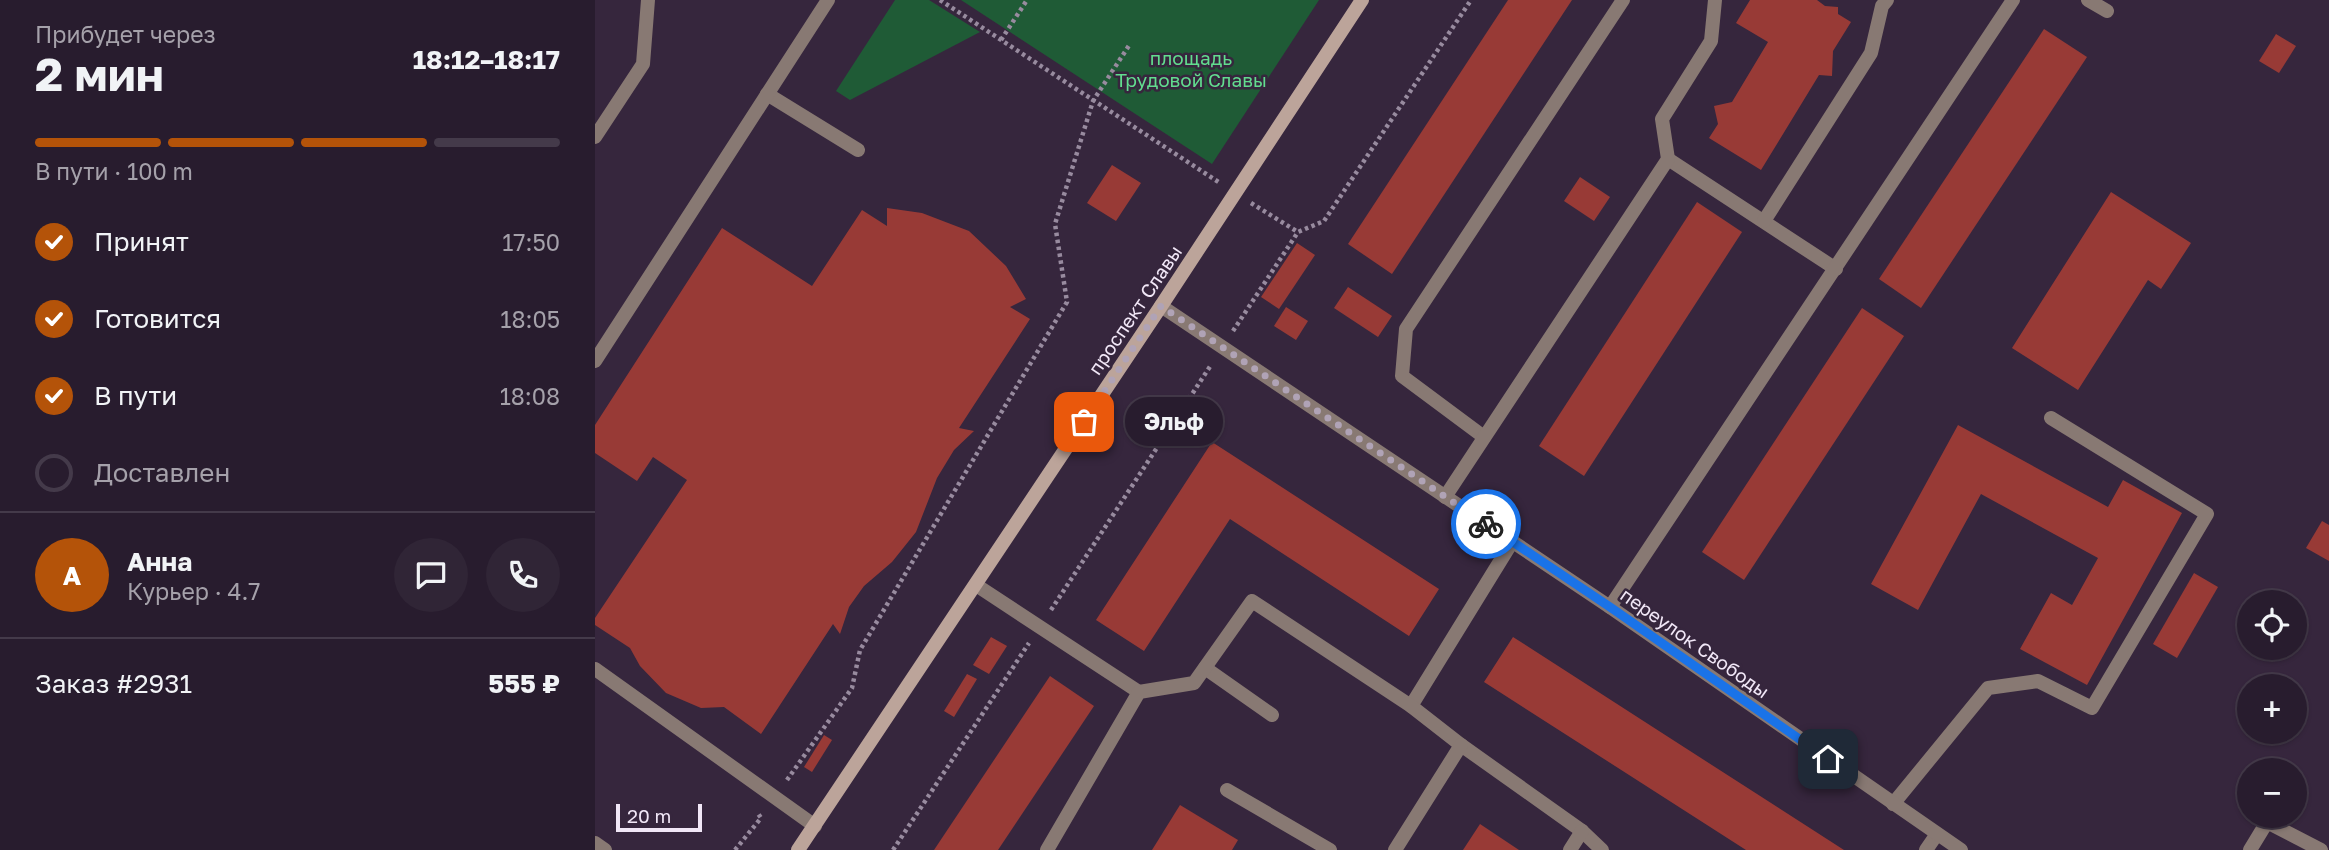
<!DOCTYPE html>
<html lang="ru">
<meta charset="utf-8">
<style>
body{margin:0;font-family:"Golos Text",sans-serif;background:#302536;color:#f1f3f6;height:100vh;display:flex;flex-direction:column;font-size:26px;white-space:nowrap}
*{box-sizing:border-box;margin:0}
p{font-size:23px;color:#a5a1aa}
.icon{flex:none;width:38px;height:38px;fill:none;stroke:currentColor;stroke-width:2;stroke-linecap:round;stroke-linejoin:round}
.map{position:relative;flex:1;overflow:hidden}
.side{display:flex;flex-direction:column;background:#281c2e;width:595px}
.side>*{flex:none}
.fabs{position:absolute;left:1642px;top:590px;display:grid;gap:14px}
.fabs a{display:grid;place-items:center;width:70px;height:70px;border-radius:50%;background:#281c2e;box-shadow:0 2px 5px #0004,0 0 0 2px #443a4a;font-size:35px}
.scale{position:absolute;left:21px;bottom:18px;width:86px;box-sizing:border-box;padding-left:7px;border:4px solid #f1e7f7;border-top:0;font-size:19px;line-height:24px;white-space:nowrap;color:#f1e7f7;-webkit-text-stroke:5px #36263d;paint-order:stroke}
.pin{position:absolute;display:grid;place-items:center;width:60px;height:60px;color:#fff;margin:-30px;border-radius:14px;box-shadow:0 4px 10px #0006}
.courier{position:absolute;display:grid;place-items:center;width:70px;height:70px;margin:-35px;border:5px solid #1a73e8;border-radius:50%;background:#fff;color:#222;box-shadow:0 2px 9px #0007}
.bubble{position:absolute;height:49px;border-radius:24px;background:#281c2e;box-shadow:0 2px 5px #0004,0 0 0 2px #443a4a;font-size:23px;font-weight:700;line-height:49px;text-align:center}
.summary em{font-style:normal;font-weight:700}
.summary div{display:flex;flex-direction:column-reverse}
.summary{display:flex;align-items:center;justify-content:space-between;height:119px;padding:0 35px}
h1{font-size:46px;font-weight:700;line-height:52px}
.bar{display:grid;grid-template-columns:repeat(4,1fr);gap:10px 7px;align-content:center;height:84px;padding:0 35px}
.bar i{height:9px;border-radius:5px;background:#443a4a}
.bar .on{background:#b45309}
.bar p{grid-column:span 4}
.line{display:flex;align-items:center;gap:18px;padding:0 35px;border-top:2px solid #443a4a}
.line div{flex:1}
.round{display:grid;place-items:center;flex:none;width:74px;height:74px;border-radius:37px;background:#302536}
ol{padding:0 35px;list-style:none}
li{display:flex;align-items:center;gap:21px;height:77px}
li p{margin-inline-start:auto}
li .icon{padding:7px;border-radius:50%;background:#b45309;color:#fff;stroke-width:4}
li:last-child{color:#a5a1aa}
li i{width:38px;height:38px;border:4px solid #443a4a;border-radius:50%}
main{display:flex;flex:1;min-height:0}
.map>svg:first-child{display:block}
.green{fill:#1f5b36}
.building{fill:#983a36}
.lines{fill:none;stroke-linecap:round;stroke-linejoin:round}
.path{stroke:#988b9f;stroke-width:4.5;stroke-dasharray:3.5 3.5;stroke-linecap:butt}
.lane{stroke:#887973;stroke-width:14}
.street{stroke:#887973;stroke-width:14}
.secondary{stroke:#bca49a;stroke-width:14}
.done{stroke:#b0a3b6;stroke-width:7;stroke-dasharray:0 12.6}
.route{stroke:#1a73e8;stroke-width:9}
.labels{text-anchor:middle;stroke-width:5;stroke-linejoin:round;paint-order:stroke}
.park-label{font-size:19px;fill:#62dd8f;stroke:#36263d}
.street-label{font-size:19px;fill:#f1e7f7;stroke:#36263d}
</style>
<main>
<section class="side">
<div class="summary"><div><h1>2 мин</h1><p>Прибудет через</p></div><em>18:12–18:17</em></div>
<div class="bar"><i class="on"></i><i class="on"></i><i class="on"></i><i></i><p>В пути · 100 m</p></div>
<ol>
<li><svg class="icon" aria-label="check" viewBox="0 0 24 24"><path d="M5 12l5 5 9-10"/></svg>Принят<p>17:50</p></li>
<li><svg class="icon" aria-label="check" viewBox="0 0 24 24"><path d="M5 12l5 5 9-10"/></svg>Готовится<p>18:05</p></li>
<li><svg class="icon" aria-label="check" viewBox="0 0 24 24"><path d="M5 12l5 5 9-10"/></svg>В пути<p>18:08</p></li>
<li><i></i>Доставлен</li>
</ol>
<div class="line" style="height:126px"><b class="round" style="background:#b45309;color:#fff">А</b><div><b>Анна</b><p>Курьер · 4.7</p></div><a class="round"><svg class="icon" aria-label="chat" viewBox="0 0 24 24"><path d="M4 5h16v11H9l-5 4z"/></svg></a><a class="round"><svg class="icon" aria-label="phone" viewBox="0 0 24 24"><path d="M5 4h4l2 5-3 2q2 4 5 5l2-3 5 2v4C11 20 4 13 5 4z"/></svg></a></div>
<div class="line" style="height:91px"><div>Заказ #2931</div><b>555 ₽</b></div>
</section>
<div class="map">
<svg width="1734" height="850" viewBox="0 0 1734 850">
<rect width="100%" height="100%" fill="#36263d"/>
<g class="green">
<path d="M300,0H334L385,32L255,100L241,91Z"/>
<path d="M366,0H724L617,164Z"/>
</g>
<g class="building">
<path d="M913,0H977L797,274L753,244Z"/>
<path d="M1155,0H1222L1230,6L1243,7V14L1256,22L1238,51L1237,76L1224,75L1166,170L1114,138L1123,124L1119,106L1137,102L1173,42L1141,23Z"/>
<path d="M1449,29L1492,57L1326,308L1284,279Z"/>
<path d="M1681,34L1701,46L1684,73L1664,61Z"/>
<path d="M517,165L546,183L521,221L492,203Z"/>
<path d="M985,177L1015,197L999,221L969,201Z"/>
<path d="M1516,192L1596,243L1566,289L1553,280L1483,390L1417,348Z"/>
<path d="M1102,202L1147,232L989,476L944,446Z"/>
<path d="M292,208L327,213L374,231L411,266L431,299L415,307L435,319L364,428L379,431L359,450L342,478L321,532L297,562L269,586L254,607L245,634L238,624L166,734L129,707L106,708L71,693L45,666L35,648L0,625V618L92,480L58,457L42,481L0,453V425L127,228L217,286L267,210L292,226Z"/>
<path d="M702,243L720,255L684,309L666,297Z"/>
<path d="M753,287L797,316L783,337L739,308Z"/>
<path d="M691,307L713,321L701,340L679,326Z"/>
<path d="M1267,308L1309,336L1149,580L1107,552Z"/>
<path d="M1363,425L1513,507L1528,480L1587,513L1492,685L1425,649L1456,593L1477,605L1503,558L1386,494L1323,610L1276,584Z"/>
<path d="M617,442L844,589L814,636L635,519L549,651L501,620Z"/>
<path d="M1727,521L1734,525V561L1711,548Z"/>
<path d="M1599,573L1623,587L1582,658L1558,644Z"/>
<path d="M396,637L412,646L394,674L378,665Z"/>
<path d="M918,637L1064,731L1249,850H1151L889,682Z"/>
<path d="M372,674L382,679L359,717L349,711Z"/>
<path d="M455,676L499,706L403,850H339Z"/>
<path d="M229,735L237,740L217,772L209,767Z"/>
<path d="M585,805L643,840L637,850H557Z"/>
<path d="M885,824L924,850H868Z"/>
</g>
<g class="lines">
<g class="path">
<path d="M345,0L625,183"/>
<path d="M406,40L432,0"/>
<path d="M656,203L703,232"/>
<path d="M638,331L703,232L729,221L876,0"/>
<path d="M456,610L616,365"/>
<path d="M192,780L257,688L265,650L472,302L460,224L498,101L535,44"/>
<path d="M140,850L166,818L162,812"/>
<path d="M298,850L434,643"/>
</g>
<g class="lane">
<path d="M1493,0L1512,11"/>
<path d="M172,94L263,150"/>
<path d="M0,137L48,64L53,0"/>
<path d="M1073,159L1241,269"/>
<path d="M1169,221L1276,53L1287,6L1292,0"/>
<path d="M889,437L807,376L811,329L1028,0"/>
<path d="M850,497L1073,159L1067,119L1116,41L1120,0"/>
<path d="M381,585L544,692"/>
<path d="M1015,607L1418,0"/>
<path d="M610,668L677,715"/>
<path d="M816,706L917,542"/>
<path d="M632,790L735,850"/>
<path d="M1298,804L1393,688L1443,681L1497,708L1612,514L1456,418"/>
<path d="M0,843L10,850"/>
<path d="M452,850L544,692L599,683L657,601L816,706L866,745L987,831L1007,850"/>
<path d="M800,850L866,745"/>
<path d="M975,850L987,831"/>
<path d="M1331,850L1342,834"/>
<path d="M1655,850L1672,822L1726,850"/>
</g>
<g class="street">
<path d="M566,306L1015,607L1366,850"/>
<path d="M0,361L233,0"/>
<path d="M0,669L220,826"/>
</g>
<path class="secondary" d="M203,850L566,306L767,0"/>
</g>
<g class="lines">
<path class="done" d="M489,422L566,306L891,524"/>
<path class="route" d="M891,524L1015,607L1233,759"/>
</g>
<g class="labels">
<g class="park-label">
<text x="596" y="65">площадь<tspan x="596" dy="22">Трудовой Славы</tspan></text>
</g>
<g class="street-label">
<text transform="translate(540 310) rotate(-56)" y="7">проспект Славы</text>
<text transform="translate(1100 643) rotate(35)" y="7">переулок Свободы</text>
</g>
</g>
</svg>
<div class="fabs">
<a><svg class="icon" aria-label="locate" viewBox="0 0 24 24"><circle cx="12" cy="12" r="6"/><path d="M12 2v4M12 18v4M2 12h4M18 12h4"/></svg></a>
<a>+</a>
<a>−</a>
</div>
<div class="scale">20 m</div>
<div class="pin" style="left:489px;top:422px;background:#ea580c"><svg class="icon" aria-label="bag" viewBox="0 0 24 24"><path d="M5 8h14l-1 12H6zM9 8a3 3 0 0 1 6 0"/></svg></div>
<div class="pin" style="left:1233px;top:759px;background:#1f2937"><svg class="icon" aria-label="home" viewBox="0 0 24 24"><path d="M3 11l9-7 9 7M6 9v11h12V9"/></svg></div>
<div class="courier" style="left:891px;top:524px"><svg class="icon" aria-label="bike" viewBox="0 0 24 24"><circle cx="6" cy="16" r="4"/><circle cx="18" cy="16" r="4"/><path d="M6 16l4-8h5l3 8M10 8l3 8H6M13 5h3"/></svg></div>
<div class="bubble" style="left:530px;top:397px;width:98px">Эльф</div>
</div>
</main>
